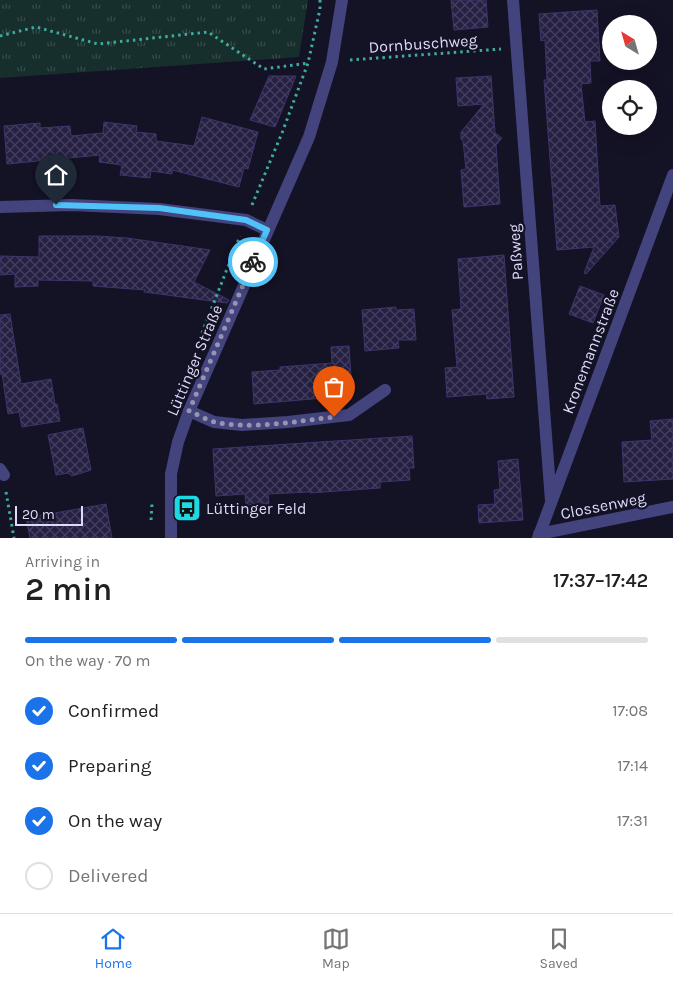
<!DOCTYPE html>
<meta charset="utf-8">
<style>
body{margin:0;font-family:Karla,sans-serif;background:#f2f2f2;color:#202124;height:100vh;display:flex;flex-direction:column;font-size:19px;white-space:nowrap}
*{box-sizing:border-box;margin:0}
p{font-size:16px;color:#757577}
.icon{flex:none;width:28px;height:28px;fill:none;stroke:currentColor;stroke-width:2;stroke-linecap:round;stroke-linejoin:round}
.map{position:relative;height:538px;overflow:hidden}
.panel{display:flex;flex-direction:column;background:#fff;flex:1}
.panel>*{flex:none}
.needle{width:32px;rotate:323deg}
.buttons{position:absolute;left:602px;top:15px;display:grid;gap:10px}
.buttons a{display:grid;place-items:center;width:55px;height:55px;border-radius:50%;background:#fff;box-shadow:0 5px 20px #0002;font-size:25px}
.scale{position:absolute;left:15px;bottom:12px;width:68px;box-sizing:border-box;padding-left:5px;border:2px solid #dddafa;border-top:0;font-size:14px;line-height:18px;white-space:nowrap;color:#dddafa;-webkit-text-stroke:4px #141225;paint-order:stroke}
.pin{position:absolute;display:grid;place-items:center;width:42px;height:42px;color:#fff;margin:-51px -21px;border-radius:50% 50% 50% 0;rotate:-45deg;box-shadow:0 0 5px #0007}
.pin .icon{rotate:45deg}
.courier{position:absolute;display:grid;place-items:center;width:50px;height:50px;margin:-25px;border:4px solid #4fc3f7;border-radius:50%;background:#fff;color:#222;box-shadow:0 1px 6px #0007}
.head em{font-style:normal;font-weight:600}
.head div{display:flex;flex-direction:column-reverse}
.head{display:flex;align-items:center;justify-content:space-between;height:85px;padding:0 25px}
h1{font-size:32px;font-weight:600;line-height:38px}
.bar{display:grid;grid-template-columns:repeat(4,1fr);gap:8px 5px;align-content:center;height:60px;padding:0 25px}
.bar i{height:6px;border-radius:4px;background:#e0e0e0}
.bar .current{background:#1a73e8}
.bar p{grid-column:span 4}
ol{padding:0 25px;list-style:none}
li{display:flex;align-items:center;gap:15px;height:55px}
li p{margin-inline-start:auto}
li .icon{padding:5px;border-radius:50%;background:#1a73e8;color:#fff;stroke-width:4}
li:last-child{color:#757577}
li i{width:28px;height:28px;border:2px solid #e0e0e0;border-radius:50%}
.dock{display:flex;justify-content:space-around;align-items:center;height:70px;border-top:1px solid #e0e0e0;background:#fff;font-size:14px;color:#757577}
.dock a{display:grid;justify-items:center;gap:2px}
.dock .current{color:#1a73e8}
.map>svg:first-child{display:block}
.park{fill:url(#park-tufts)}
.building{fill:url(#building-cross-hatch);stroke:#3e356c}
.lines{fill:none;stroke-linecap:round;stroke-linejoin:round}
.path{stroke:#3faa9f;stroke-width:3;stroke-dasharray:2.5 4;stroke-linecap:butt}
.street{stroke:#43437e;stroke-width:12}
.done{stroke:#9794af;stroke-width:5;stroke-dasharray:0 9}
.route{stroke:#4fc3f7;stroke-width:6}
.labels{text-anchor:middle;stroke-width:4.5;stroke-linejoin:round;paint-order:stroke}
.street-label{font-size:16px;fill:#dddafa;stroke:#141225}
.poi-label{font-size:16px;fill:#dddafa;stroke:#141225;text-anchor:start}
</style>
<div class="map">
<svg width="673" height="538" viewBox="0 0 673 538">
<defs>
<pattern id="park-tufts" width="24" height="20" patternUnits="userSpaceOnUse" patternTransform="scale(1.25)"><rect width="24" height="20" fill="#162e2c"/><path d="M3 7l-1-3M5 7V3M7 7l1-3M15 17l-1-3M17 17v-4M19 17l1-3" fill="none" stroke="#374c4c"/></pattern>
<pattern id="building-cross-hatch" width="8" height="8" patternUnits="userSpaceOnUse" patternTransform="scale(1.25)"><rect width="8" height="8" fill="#262043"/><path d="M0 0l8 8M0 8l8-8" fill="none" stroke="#45405f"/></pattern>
</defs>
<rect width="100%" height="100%" fill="#141225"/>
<path class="park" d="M0,0H308L299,57L0,78Z"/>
<g class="building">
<path d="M451,0H486L488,27L454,30Z"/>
<path d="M597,10L600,61H590L591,83L581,84L585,122L595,121L600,206L615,205L619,237L586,274L584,273L594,247L557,250L544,80H547L545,40L541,41L539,14Z"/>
<path d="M269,76H296L275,127L250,120Z"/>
<path d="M491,76L495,133L502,138L496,145L500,204L464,207L461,170L466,169L463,141L461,139V132L484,104L458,106L456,78Z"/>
<path d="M202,117L258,132L248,169L244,168L239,187L172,170V174L151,171L150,178L120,175L122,165L99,162L100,155L7,164L4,126L40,123V128L70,126L71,136L103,133L104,122L137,126L136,132L156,134V141L194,146Z"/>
<path d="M39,236H97L127,238L210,250L194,282L229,300L227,303L144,292L145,290L93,286V281L38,280V286L15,287V274L0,275V256L39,257Z"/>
<path d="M504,255L514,397L487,399L486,394L447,397L445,368L457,367L452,310L461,309L458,259Z"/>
<path d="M580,286L604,295L593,323L569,314Z"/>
<path d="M396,307V310L414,309L416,340H398L399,348L365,351L362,310Z"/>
<path d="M10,314L21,384L51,379L55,404H57L60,421L22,427L19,412L8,414L2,374H0V315Z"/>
<path d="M349,346L351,376L334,378L335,397L254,404L252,372L280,370V367L332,363L331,347Z"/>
<path d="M673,419V479L624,482L622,442L652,440L650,421Z"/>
<path d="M83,428L91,470L72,476L68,473L56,475L48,435Z"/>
<path d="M412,436L414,468H409L410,480L380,482V488L310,493V492L268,494L269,504L246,505L245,494L216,496L213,449Z"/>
<path d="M518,459L523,520L479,523L478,505L495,504L494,490L500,489L498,461Z"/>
<path d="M106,504L112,538H30L26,518Z"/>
</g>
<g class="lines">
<g class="path">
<path d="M0,36L36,27L98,44L208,32L264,69L309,63"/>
<path d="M350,60L501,49"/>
<path d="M252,205L282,133L308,63L320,9V0"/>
<path d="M202,333L240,236"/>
<path d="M6,492L14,538"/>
<path d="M151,520L152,504"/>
</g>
<g class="street">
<path d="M513,0L551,501"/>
<path d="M0,207L72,205L159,209L246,220L267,230"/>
<path d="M189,411L214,422L242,425L288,422L349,415L385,390"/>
<path d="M0,469L4,475"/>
<path d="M539,534L673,507"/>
<path d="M171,538V474L178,442L189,411L309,137L332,62L342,0"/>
<path d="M538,538L673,175"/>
</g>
</g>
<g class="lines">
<path class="done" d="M253,262L189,411C197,414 205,419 214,422C248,430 299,421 334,417"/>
<path class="route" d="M56,205L159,208L246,220L267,230L253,262"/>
</g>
<defs>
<symbol id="bus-square" viewBox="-11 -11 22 22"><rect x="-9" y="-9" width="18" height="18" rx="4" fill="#1ed8e3" stroke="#141225"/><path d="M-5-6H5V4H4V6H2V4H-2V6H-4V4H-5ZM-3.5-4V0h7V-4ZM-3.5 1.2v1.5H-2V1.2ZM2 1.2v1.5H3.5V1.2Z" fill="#111"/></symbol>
</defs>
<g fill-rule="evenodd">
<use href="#bus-square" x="171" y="492" width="32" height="32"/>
</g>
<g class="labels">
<g class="street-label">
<text transform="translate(423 43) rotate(-4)" y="6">Dornbuschweg</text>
<text transform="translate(515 252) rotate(-94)" y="6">Paßweg</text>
<text transform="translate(590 351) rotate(-69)" y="6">Kronemannstraße</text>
<text transform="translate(194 360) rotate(-67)" y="6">Lüttinger Straße</text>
<text transform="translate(603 505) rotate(-11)" y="6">Clossenweg</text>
</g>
<g class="poi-label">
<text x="206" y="514">Lüttinger Feld</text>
</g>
</g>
</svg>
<div class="buttons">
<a><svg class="needle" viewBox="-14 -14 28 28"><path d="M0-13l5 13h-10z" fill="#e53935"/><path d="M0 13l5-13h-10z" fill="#757577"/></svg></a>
<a><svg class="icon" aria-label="locate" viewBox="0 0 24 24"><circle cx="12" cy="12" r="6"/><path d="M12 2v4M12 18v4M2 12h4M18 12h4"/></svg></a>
</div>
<div class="scale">20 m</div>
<div class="pin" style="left:334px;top:417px;background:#ea580c"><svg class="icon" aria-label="bag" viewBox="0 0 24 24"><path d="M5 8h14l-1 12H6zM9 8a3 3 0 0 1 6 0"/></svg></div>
<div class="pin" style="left:56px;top:205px;background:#1f2937"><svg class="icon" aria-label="home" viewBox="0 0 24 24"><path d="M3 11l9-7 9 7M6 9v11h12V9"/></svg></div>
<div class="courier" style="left:253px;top:262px"><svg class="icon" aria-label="bike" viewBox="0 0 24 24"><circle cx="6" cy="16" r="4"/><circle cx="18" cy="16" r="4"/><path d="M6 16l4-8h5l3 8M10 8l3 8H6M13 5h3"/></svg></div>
</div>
<section class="panel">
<div class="head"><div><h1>2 min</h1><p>Arriving in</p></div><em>17:37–17:42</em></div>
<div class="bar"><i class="current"></i><i class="current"></i><i class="current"></i><i></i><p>On the way · 70 m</p></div>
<ol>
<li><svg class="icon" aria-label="check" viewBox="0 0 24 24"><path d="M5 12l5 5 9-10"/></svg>Confirmed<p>17:08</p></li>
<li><svg class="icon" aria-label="check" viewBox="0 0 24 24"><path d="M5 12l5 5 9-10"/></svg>Preparing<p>17:14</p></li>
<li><svg class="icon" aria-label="check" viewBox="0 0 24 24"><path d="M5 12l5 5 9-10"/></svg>On the way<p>17:31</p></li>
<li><i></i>Delivered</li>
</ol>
</section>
<nav class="dock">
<a class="current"><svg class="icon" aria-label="home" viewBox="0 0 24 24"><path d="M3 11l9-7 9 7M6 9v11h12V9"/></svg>Home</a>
<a><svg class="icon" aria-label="map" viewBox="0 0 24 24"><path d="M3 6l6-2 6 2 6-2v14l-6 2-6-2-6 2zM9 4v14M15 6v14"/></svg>Map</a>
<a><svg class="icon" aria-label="saved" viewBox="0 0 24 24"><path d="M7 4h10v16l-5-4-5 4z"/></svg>Saved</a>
</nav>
